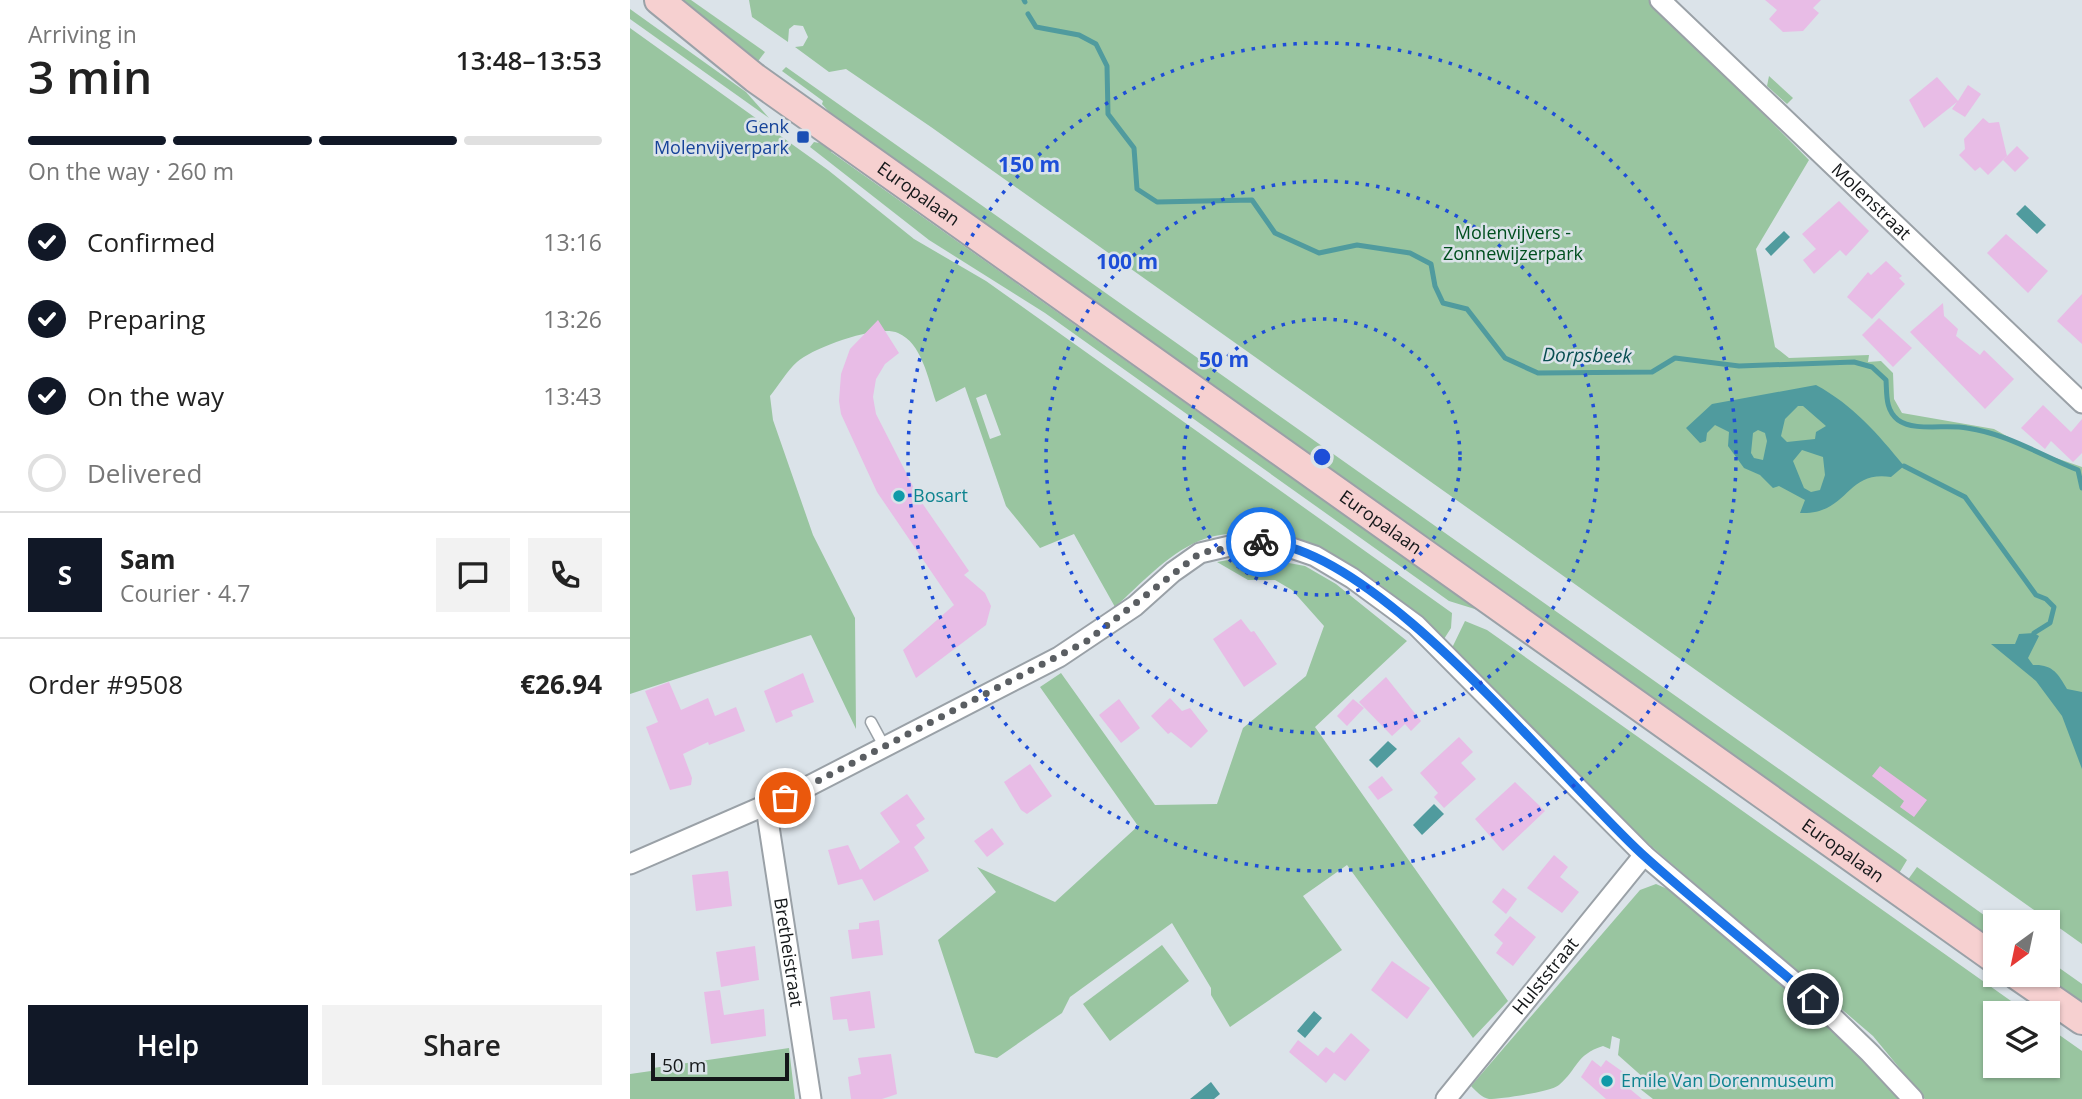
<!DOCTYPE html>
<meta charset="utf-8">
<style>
body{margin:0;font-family:"Open Sans",sans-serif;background:#f2f2f2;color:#222;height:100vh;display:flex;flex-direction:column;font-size:26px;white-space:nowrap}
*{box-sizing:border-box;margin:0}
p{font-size:23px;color:#767676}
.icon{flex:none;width:38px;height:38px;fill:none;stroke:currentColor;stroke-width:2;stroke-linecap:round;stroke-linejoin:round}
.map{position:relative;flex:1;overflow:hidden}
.sheet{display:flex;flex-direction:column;background:#fff;width:630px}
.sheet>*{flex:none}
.needle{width:46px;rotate:213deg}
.tools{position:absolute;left:1353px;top:910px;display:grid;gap:14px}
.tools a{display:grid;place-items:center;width:77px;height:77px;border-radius:0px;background:#fff;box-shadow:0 2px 5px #0004;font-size:35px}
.scale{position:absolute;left:21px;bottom:18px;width:138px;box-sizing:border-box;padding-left:7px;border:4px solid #141719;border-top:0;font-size:19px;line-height:24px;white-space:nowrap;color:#141719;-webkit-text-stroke:5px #dbe3e9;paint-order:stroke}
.pin{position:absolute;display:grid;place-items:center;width:60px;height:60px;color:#fff;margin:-30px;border:4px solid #fff;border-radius:50%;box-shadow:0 2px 7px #0007}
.courier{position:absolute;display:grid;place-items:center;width:70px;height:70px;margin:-35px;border:5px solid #1a73e8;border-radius:50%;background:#fff;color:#222;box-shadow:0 2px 9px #0007}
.head em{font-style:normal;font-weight:600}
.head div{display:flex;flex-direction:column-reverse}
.head{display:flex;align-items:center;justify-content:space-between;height:119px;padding:0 28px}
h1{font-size:46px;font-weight:600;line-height:52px}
.bar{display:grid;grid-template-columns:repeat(4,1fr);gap:10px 7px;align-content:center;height:84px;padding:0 28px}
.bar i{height:9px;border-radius:5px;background:#e0e0e0}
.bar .on{background:#111827}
.bar p{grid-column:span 4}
.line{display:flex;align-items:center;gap:18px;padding:0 28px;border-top:2px solid #e0e0e0}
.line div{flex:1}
.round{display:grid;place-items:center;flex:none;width:74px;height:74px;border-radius:0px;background:#f2f2f2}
ol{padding:0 28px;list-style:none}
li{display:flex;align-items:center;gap:21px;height:77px}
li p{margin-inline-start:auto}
li .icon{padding:7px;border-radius:50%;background:#111827;color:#fff;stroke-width:4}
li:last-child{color:#767676}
li i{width:38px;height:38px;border:4px solid #e0e0e0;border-radius:50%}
.action{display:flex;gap:14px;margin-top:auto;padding:14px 28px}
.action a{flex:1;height:80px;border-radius:0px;background:#111827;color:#fff;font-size:28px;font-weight:600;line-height:80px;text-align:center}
.action a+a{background:#f2f2f2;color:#222}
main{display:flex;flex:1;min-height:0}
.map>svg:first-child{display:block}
.green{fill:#99c5a0;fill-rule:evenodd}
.water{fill:#509b9e;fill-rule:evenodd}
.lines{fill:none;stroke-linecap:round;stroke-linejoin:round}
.stream{stroke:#509b9e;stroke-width:5}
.building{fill:#e8bce6}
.lane-casing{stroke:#9aa1a7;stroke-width:13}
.street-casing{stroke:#9aa1a7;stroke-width:23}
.secondary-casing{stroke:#9aa1a7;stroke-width:32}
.lane{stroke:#fff;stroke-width:10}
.street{stroke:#fff;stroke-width:19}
.secondary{stroke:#f6d0d0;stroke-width:28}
.done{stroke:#5a5e62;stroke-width:7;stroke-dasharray:0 12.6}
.route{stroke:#1a73e8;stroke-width:9}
.ring{fill:none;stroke:#1d4ed8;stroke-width:3.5;stroke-dasharray:3.5 7}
.transit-dot{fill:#1a4fb4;stroke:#dbe3e9;stroke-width:2.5}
.culture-dot{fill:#0f9aa8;stroke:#dbe3e9;stroke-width:2.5}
.labels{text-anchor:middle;stroke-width:5;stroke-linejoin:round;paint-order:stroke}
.transit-label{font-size:18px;fill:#164399;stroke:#dbe3e9;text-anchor:end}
.street-label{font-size:18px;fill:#141719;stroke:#dbe3e9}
.park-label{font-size:18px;fill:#004f1f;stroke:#dbe3e9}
.culture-label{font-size:18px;fill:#0d838f;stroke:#dbe3e9;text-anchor:start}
.water-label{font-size:19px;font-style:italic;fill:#084e51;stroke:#dbe3e9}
.centre{fill:#1d4ed8;stroke:#dbe3e9;stroke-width:3.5}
.ring-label{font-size:21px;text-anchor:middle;font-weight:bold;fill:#1d4ed8;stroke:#dbe3e9;stroke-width:5;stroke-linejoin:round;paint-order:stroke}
</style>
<main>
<section class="sheet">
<div class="head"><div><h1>3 min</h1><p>Arriving in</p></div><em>13:48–13:53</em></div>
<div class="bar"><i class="on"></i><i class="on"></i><i class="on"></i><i></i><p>On the way · 260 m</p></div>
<ol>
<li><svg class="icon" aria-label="check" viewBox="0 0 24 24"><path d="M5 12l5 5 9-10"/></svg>Confirmed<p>13:16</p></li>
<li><svg class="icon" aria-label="check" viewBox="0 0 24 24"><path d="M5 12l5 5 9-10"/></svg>Preparing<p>13:26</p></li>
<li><svg class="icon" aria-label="check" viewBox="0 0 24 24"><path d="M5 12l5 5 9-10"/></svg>On the way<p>13:43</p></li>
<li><i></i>Delivered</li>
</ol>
<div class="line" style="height:126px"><b class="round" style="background:#111827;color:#fff">S</b><div><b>Sam</b><p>Courier · 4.7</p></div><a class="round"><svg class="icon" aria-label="chat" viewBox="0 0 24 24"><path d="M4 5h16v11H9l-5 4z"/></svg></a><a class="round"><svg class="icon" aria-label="phone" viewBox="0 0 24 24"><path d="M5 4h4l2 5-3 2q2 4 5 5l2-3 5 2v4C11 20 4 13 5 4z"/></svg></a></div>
<div class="line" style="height:91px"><div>Order #9508</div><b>€26.94</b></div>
<div class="action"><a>Help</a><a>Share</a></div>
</section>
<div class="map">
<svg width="1452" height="1099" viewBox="0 0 1452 1099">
<rect width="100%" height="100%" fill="#dbe3e9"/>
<g class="green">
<path d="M38,0H61L135,52L126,64Z"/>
<path d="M119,0H1020L1179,160L1126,249L1145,347L1159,358L1239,355L1238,362L1251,361L1263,373L1264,399L1272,413L1364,429L1400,449L1452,467V944L301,127L216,69L199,72L165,47L173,46L178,37L173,26L164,25L159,29L158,42L122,17Z"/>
<path d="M0,9L116,92L139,118L0,19Z"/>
<path d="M0,28L198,170L284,239L356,281L822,613L821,628L814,639C760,590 703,538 627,534C607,533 588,533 569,541C536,555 511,584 485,607L444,534L410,548L376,506L335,387L306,402C298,379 292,343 268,333C247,324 183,348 167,362C157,371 149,385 140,396L143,420L183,535L225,618L226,729L181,635L0,694ZM356,394L371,435L360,439L346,398Z"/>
<path d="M156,67L1272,856L1277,860L1268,875L213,127L192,104L193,101L152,71Z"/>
<path d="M1139,76L1163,98L1157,104L1137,86Z"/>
<path d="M184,142L204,146L201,152L848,610L819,601L415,313L299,240L180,147Z"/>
<path d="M621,556L675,566L706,584L777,641L685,727L878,1001L843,1038L717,865L673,896L712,950L600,1027L581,995V988L542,923L440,997L432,1013L367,1058L345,1053L308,940L366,892L347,867L425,902L508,826L410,687L431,673L525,805L587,804L613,728L676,676L694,626L662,590L645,580H618L587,562Z"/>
<path d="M835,621L857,630L1398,1013H1365V1066H1418V1027L1452,1051V1099H1295L1243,1036L1014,840L821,650Z"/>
<path d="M1287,867L1365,923V943L1277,881Z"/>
<path d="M1026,884L1047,893L1171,998L1274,1099H1023L1009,1088L1015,1079L988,1055L990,1039L982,1036L980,1049L973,1046C945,1055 948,1069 929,1085C921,1092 870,1099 859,1099C852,1098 846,1091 841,1086L1010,890Z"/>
<path d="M532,945L559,981L480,1041L453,1004Z"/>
<path d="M1418,960L1452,984V1004L1410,975H1418Z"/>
<path d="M159,1048L165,1099H0V1074L21,1071L23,1068Z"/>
</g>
<g class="water">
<path d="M1395,205L1416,225L1407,234L1386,214Z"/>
<path d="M1154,231L1160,237L1141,256L1135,249Z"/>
<path d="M1186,385C1223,405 1248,434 1274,466L1261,477C1215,470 1219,515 1170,513L1175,500L1149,486L1143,488L1130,475L1114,468L1098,446L1099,432L1085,425L1077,433L1076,441L1070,443L1056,428L1082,404ZM1168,406H1173L1196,426L1186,432L1185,439L1157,442L1151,436L1155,419ZM1128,430L1135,433L1137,441L1133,460L1124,458L1121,453L1123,433ZM1172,450L1193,457L1195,475L1190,490L1181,492L1174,488L1163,461Z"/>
<path d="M1404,633L1409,636L1398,658L1403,665C1422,664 1428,673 1437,689L1452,692V769L1432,716L1406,681L1361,644H1385L1389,634Z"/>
<path d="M758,741L767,749L747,768L739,760Z"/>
<path d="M804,804L814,814L792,835L783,825Z"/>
<path d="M684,1011L692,1018L675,1038L667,1031Z"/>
<path d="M581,1082L590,1094L584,1099H560Z"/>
</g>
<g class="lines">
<g class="stream">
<path d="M394,0L395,2"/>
<path d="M398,14L406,27L449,35L466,44L477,66L478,114L504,148L507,189L527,202L622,200L645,233L689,253L727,245L780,253L801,264L805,286L813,303L837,309L875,358L908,373L1022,372L1045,358L1109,366L1224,362L1242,367L1256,380C1257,394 1255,410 1268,420C1284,432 1317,424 1337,428C1378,434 1410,455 1448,470L1452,488"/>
<path d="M1274,466L1335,497L1406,595L1416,599L1424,607L1420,623L1404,633"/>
</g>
</g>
<g class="building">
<path d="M1135,0H1191L1183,8L1189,13L1173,31L1153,32L1139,19L1147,10Z"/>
<path d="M1307,77L1328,101L1338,85L1351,94L1335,117L1322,109L1327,102L1294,128L1279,100Z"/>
<path d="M1353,118L1359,123L1369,122L1377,156L1358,175L1350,167L1345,171L1329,155L1335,149L1334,139Z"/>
<path d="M1387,146L1399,158L1385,172L1373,160Z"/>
<path d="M1209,201L1239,231L1216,256L1210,250L1184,274L1173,260L1186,249L1172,234Z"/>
<path d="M1376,234L1418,271L1398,293L1357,253Z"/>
<path d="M1256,261L1272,276L1269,278L1275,284L1242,319L1217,297L1238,272L1241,275Z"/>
<path d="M1452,294V344L1427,321Z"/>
<path d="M1313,303L1314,316L1328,329L1326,336L1350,355L1354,350L1384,379L1355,409L1280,332Z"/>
<path d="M1249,318L1282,348L1263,367L1232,335Z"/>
<path d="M248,320L269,353L255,364L246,379L243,397L246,414L290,500L339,571L334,575L355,593L361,606L356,625L286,678L273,650L324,605L247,492L211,414L209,401L211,374L220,349Z"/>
<path d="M1413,405L1441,432L1452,419V453L1443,462L1421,441L1415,449L1391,428Z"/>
<path d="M611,619L621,632L624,631L647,664L614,687L583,639Z"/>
<path d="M173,673L184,702L161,711L163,716L146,723L134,691Z"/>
<path d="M756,677L791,721L781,731L775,724L762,736L729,702Z"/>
<path d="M39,682L51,710L78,698L85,716L106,707L115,731L79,745L78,742L53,754L62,778L61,785L40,790L16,727L28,722L15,691Z"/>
<path d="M540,698L552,711L560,708L578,731L561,748L541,732L538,734L521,716Z"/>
<path d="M489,699L510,728L491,743L469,715Z"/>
<path d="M723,699L734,708L717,726L707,716Z"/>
<path d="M829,737L843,752L831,763L846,779L814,808L804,797L808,793L790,773Z"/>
<path d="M400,764L422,796L397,814L391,810L374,782Z"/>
<path d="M1250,766L1297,800L1284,817L1270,807L1274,801L1242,776Z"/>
<path d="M752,776L763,790L748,800L738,787Z"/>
<path d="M885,782L915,811L873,851L845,819Z"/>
<path d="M277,794L295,819L286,825L295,838L284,847L299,871L244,901L232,879L208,885L198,850L218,845L230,870L270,842L250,813Z"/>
<path d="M362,828L374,844L357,857L344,841Z"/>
<path d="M924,855L938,867L930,877L949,892L932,913L897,888Z"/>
<path d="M98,871L102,906L66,911L62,875Z"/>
<path d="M873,888L887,899L876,914L862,902Z"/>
<path d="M880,916L906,937L883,966L866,953L873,943L864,935Z"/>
<path d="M249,920L253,955L222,959L218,930L229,929V923Z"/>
<path d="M125,946L129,980L91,987L86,952Z"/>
<path d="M762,961L800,988L777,1019L741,990Z"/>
<path d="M90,990L94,1015L134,1009L136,1036L81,1044L74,992Z"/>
<path d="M240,991L245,1028L219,1031L217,1019L203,1020L200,997Z"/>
<path d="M721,1033L740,1050L715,1081L704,1073L696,1083L659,1052L668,1040L688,1056L696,1047L704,1053Z"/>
<path d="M261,1054L267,1094L252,1099H221L218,1077L231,1074L228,1058Z"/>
<path d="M962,1060L971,1067L976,1060L993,1072L999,1079L995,1085L1012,1099H976L951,1077Z"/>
</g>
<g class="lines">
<defs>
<path id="lane" d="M241,722L255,748"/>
<g id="street">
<path id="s1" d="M1030,0L1452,403"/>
<path id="s2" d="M136,807L181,1099"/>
<path d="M0,864L173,789L429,657L505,606L543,572L570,553L621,541L644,542L685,556L722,578L786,625L1014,855L1183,998L1240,1053L1283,1099"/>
<path id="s3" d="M816,1099L1014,855"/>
</g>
<g id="secondary">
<path id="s4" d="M29,0L125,78L1365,959"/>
<path d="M1387,975L1452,1020"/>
</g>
</defs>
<use href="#lane" class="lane-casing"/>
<use href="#street" class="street-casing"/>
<use href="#secondary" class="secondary-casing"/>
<use href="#lane" class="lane"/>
<use href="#street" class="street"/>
<use href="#secondary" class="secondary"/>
</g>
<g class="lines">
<path class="done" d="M155,798L457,641L570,553L631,542"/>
<path class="route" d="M631,542C748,547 925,774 1012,854C1067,904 1127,950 1183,999"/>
</g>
<g class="ring">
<circle cx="692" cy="457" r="138"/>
<circle cx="692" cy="457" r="276"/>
<circle cx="692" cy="457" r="414"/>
</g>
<rect class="transit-dot" x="166" y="130" width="14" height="14" rx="3.5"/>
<g class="culture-dot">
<circle cx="269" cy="496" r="7"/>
<circle cx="977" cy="1081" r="7"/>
</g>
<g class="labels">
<g class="transit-label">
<text x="159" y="133">Genk<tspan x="159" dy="21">Molenvijverpark</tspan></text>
</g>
<g class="street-label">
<text dy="6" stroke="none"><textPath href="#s4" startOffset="324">Europalaan</textPath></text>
<text dy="6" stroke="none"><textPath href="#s1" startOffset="292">Molenstraat</textPath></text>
<text dy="6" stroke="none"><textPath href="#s4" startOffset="891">Europalaan</textPath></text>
<text dy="6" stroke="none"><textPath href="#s4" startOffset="1458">Europalaan</textPath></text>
<text dy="6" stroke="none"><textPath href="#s2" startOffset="147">Bretheistraat</textPath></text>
<text dy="6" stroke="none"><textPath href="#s3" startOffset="158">Hulststraat</textPath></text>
</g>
<g class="park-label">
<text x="883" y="239">Molenvijvers -<tspan x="883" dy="21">Zonnewijzerpark</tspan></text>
</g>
<g class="culture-label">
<text x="283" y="502">Bosart</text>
<text x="991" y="1087">Emile Van Dorenmuseum</text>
</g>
<g class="water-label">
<text transform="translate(957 355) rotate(1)" y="7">Dorpsbeek</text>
</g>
</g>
<circle cx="692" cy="457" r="10" class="centre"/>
<g class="ring-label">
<text x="399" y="172">150 m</text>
<text x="497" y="269">100 m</text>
<text x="594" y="367">50 m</text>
</g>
</svg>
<div class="tools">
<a><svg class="needle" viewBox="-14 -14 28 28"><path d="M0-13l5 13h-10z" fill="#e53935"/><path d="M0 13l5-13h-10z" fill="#767676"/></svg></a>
<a><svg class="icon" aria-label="layers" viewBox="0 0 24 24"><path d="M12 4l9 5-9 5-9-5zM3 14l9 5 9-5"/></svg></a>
</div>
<div class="scale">50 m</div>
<div class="pin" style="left:155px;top:798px;background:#ea580c"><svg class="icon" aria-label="bag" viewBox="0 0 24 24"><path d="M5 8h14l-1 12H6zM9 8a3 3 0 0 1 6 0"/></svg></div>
<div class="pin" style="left:1183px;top:999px;background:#1f2937"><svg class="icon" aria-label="home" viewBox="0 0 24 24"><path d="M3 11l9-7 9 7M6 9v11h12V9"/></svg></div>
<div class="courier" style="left:631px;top:542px"><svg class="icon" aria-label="bike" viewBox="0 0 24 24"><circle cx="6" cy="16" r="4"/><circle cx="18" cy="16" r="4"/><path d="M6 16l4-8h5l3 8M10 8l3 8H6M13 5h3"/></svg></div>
</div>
</main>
